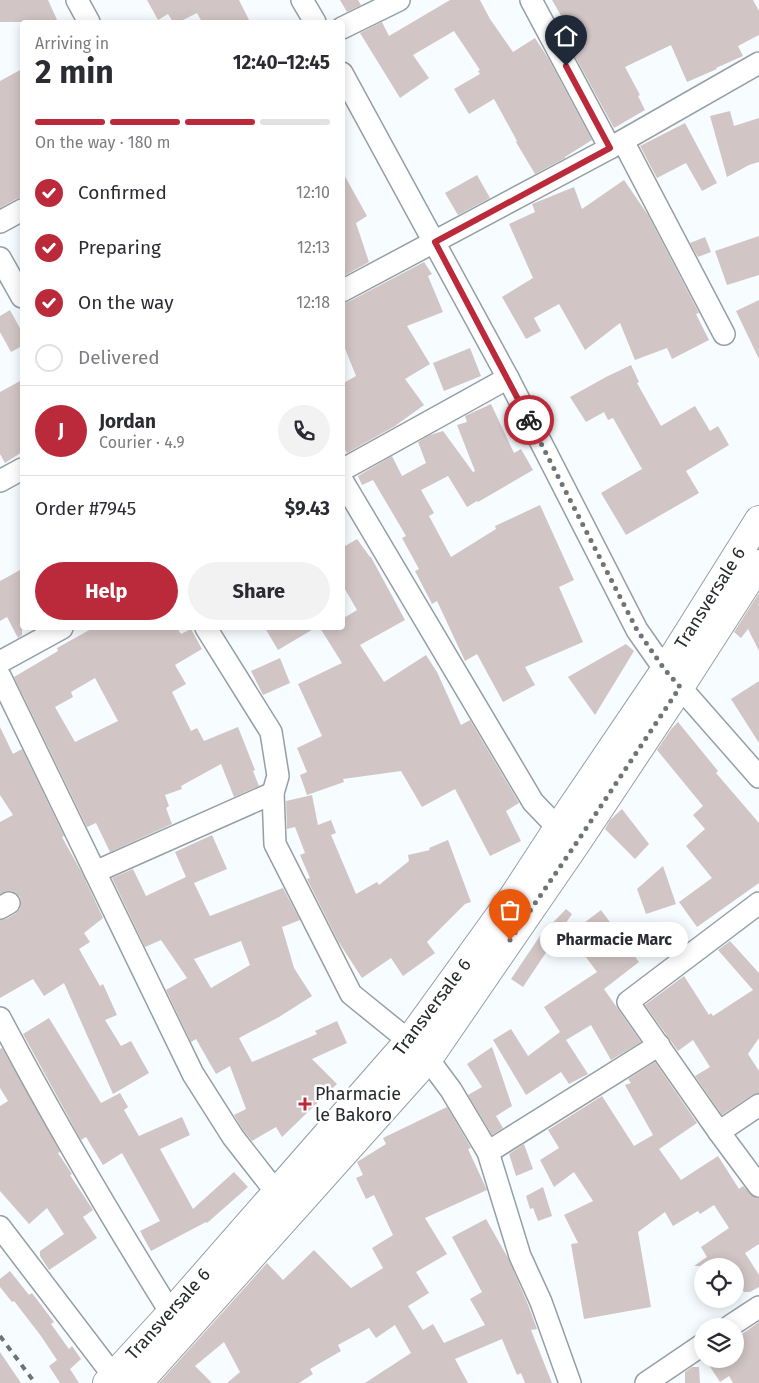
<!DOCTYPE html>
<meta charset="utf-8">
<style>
body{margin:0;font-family:"Fira Sans",sans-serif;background:#f2f2f3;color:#2b2b33;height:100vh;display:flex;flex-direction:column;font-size:19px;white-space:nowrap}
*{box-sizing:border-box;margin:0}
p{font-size:16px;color:#7c7c81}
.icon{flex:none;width:28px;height:28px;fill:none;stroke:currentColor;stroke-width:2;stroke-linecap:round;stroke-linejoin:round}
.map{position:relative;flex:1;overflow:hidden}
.drawer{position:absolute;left:20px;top:20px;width:325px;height:610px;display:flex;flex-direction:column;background:#fff;border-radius:5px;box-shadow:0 2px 12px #0003}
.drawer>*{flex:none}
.fabs{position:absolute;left:694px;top:1258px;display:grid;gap:10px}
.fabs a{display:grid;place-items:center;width:50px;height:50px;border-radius:50%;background:#fff;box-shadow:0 2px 12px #0003;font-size:25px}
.pin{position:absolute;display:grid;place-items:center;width:42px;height:42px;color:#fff;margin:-51px -21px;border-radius:50% 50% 50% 0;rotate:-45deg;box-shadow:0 0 5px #0007}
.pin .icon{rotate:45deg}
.courier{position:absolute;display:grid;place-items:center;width:50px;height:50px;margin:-25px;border:4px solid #bb2a3a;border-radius:50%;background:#fff;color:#222;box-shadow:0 1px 6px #0007}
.bubble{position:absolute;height:35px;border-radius:18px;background:#fff;box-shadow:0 2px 12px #0003;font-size:16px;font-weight:700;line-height:35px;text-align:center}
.overview em{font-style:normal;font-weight:700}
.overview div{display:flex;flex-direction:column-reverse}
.overview{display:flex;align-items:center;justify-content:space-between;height:85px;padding:0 15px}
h1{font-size:32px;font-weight:700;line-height:38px}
.bar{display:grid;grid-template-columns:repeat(4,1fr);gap:8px 5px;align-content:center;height:60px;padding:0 15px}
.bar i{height:6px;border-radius:4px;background:#e1e1e2}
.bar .selected{background:#bb2a3a}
.bar p{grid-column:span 4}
.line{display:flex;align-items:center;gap:12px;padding:0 15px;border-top:1px solid #e1e1e2}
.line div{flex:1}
.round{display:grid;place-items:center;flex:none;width:52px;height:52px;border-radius:26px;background:#f2f2f3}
ol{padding:0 15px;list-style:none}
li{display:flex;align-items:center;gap:15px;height:55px}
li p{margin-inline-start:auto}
li .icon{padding:5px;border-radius:50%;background:#bb2a3a;color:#fff;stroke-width:4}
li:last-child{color:#7c7c81}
li i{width:28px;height:28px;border:2px solid #e1e1e2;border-radius:50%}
.action{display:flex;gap:10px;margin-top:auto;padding:10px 15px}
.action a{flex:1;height:58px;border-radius:30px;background:#bb2a3a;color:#fff;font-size:20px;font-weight:700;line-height:58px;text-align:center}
.action a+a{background:#f2f2f3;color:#2b2b33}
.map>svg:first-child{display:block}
.building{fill:#d1c6c5;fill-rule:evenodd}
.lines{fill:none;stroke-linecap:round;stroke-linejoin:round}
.street-casing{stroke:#969fa5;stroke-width:24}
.secondary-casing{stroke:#969fa5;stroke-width:30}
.street{stroke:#fff;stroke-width:21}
.secondary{stroke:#fff;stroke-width:28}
.rail{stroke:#6e7375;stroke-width:4;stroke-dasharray:6 6;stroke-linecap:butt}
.done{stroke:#6f7476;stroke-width:5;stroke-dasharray:0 9}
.route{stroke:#bb2a3a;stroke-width:6}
.poi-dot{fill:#bb2a3a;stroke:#fff;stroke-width:2}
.labels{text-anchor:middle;stroke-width:5;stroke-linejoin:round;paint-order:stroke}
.street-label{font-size:18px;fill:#262a2c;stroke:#fff}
.poi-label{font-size:18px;fill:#262a2c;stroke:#fff;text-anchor:start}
</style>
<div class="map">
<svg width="759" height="1383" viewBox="0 0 759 1383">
<rect width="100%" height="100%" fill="#f6fcff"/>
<g class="building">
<path d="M0,0H48L58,22H0Z"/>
<path d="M147,0H239L250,22H202L197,13L179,22H173L168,14L158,20Z"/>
<path d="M340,0H358L361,5L347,12Z"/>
<path d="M450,0H480L490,19L513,52L535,38L548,58L592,140L565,157V158L535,174L516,142L517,141L494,99L469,114L454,89L480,74L478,71L480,70L454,31L413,55L429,78L400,98L360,33L382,22L389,36Z"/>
<path d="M552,0H753L759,11V35L738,46L743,56L716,68L717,69L687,82L671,45L625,67L640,95L638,96L645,110L614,128L570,47L575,44L566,26H567Z"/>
<path d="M22,69V198L16,199L0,208V81Z"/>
<path d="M730,111L734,126L759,118V162L749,165L727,177L710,116Z"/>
<path d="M685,123L717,183L702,191L686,163L657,178L640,146Z"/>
<path d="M342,171L367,216L356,223L369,262L342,277Z"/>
<path d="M477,175L490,198L458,215L445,193Z"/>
<path d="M624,180L648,215L699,313L696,314L709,340L672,359L667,348L635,360L620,323L585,350L559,304L534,318L541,331L526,339L502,297L533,278L509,224L535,212L532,204L574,187L582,209Z"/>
<path d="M759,236V275L727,285L715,251Z"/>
<path d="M705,237L711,252L698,257L690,243Z"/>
<path d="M424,262L432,274L428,276L443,312L407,326L430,364L405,379L424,405L395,426L347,453L342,444V384L356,376L342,341V303L348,302Z"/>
<path d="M759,300V359L736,311Z"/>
<path d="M10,310L22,332V346L11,352L0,332V316Z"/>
<path d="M470,348L481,376L444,391L433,363Z"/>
<path d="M631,365L639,382L637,383L661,426L695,406L710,431L718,426L729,445L686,471L699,493L626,535L601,493L642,469L613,418L608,420L604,412L586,422L570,397L606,377Z"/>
<path d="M22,380V452L5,463L0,454V392Z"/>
<path d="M491,404L514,453L521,449L533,470L478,502L477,501L467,507L448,476L421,490L434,513L429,516L451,557L496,529L495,526L540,505L574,580L559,587L583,642L525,667L535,685L503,702L477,654L465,661L437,601L432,604L415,571L419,569L402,538L406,536L373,480L362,485L358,476L392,456L402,476L426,463L418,442L430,435L443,431L473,472L475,471L457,425L467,422L465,416Z"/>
<path d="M357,539L370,557H371L405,620L360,645L384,682L426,655L437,672L461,725L470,720L519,803L506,811L521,841L490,856L455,789L422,807L401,771L343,779L344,782L307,795L300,775L307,772L297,748L322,736L298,684L342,663L320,628H342V619L357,610L342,584V548Z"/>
<path d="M22,569V635L18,638L7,617L0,621V581Z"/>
<path d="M759,593V651L748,629L741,638L734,632Z"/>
<path d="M93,628H177L181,634L191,629L202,649L175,665L186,684L172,692L191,731L197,728L204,741L238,727L255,770L253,771L259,786L234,797L221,764L181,786L182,789L165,795L169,806L166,808L172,824L110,852L96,823L87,827L14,677L58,651L57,648ZM95,678L118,721L75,742L55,707L73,697L71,692Z"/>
<path d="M265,628H315L278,650Z"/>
<path d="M626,644L634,651L595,715L568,677Z"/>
<path d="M280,658L290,683L263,695L251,671Z"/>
<path d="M759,681V743L731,699Z"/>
<path d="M678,722L718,771L716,773L759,823V883L697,927L679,902L712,878L686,846L705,829L693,815L703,806L657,750L672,728Z"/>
<path d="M0,727L13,754L22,749L64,836L62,837L82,873L103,918L84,933L90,942L79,949L100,986L103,984L117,1015L105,1020L121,1046L131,1041L149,1073L113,1094L64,983L44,996L33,979L0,998V920L6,919L15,914L20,909L21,903L20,897L15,892L9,891L0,894V822L13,815L0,795Z"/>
<path d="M312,795L318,825L331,820L336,833L331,835L356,894L377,882L379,885L409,861L408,855L430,850L429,848L448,840L471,902L465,904L427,942L435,953L403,976L391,958L362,978L338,941L307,879L310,878L300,855L305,853L295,827L287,829L286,801Z"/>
<path d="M622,809L649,844L635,859L605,829L610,820Z"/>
<path d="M212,835L227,869L194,883L210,916L283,888L300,920L282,927L294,968L312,996L279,1017L239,1038L252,1062L317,1034L315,1031L337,1021L347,1043L312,1059L337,1084L282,1137L276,1127L252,1141L243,1130L234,1115L246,1109L230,1066L216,1074L196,1039L191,1042L166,990L187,978L161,940L145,947L112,878L133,869L146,896L186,877L175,852ZM241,941L250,965L211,988L194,959Z"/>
<path d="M663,866L676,904L646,914L637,889Z"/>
<path d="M566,909L572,914L561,930L567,936L601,910L639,962L604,989L641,1042L611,1060L591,1025L566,1040L588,1074L569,1084L561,1072L526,1095L493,1040L511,1029L528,1056L560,1032L544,1007L597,972L577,945L567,955L553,942L523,987L511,979L540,936Z"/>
<path d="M730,941L759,973V1038L748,1054L759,1071V1093L752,1095L722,1115L695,1076L710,1067L693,1040L678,1051L645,1005L684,976L709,1015L711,1013L713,1016L753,990L718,950Z"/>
<path d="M49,1018L101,1103L120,1093L128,1107L124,1110L139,1136L182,1117L190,1135L160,1149L193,1209L234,1172L248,1187L207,1223L206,1222L151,1251L140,1231L160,1221L122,1153L103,1165L86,1137L81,1140L23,1034Z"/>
<path d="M492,1047L512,1106L496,1116L503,1128L492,1135L468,1095L482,1087L467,1064Z"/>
<path d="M2,1048L60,1152L58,1153L72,1174L70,1175L93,1210L83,1217L97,1238L49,1270L40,1256V1251L64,1234L47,1208L29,1224L0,1191V1106L8,1101L0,1088V1049Z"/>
<path d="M655,1062L697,1123L659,1149L681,1180L718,1156L739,1189L743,1186L754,1197L759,1198V1244L745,1253L759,1275V1287L750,1292H744L735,1278V1266H694L707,1257L701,1247L729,1228L714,1205L700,1214L698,1211L673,1226L665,1212L638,1232L651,1307L584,1319L571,1244L578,1243L564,1215L593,1201L574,1172L554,1187L540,1160L559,1148L548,1130L602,1096L634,1146L653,1135L625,1085L631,1083L628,1079Z"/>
<path d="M447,1107L471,1148L468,1149L487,1190L425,1218L447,1254L416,1272L429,1293L408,1306L423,1330L433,1324L444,1343L485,1325L470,1299L482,1292L452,1237L486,1219L508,1258L529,1307L537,1329L531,1330L552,1383H525L521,1373L517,1375L502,1339L455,1359L468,1383H365L411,1353L395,1325L376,1338L369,1328L338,1345L341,1351L310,1369L313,1374L299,1383H227L240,1372L224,1342L195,1366L212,1383H159L267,1263L283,1280L314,1250L351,1288L383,1268L372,1248L393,1235L374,1195L366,1199L356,1178L363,1175L357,1162L386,1144L383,1138Z"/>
<path d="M524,1144L533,1169L516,1176L509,1154Z"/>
<path d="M543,1187L552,1216L538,1221L533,1208L530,1209L526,1196Z"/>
<path d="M10,1271L29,1295L32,1293L54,1322L51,1324L69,1349L72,1346L81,1359L70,1369L79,1383H60L49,1366L57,1360L41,1336L14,1301L12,1302L0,1287V1279Z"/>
<path d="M759,1322V1383H733L729,1376L720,1382L705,1359H735V1339Z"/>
<path d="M0,1352L21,1383H0Z"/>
<path d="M692,1367H699L700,1383H685V1372Z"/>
</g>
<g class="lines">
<defs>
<g id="street">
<path d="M77,0L89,22"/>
<path d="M302,0L315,22"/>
<path d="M531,0L610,148"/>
<path d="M342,28L399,0"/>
<path d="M342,73L508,378L637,630L665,670L759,777"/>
<path d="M623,141L724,334"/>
<path d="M0,222L22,210"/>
<path d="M0,258L22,297"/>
<path d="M342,291L610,148L759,63"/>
<path d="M342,470L508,378"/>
<path d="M342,480L533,802L558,828"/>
<path d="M0,481L22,469"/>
<path d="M206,628L271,732L278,776L273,793L275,844L351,994L409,1041L428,1059L451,1090L488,1152L520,1256L541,1302L570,1383"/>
<path d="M0,662L62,628"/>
<path d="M0,676L193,1074L233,1137L276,1192"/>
<path d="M95,872L273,793"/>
<path d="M759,903L628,1002L719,1132L759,1186"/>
<path d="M0,908L9,903"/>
<path d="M0,1018C53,1119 111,1217 171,1313"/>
<path d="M719,1132L759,1105"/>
<path d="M488,1152L659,1045"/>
<path d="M0,1227L119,1383"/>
<path d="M730,1326L759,1307"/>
<path d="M646,1383L702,1345"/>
</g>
<g id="secondary">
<path d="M107,1383L171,1313L409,1041L513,897L558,828L665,670L759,520"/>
<path d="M138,1383L428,1059L577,842L680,687L759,564"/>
</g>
</defs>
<use href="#street" class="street-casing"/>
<use href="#secondary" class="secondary-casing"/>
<use href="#street" class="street"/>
<use href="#secondary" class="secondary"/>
<path class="rail" d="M0,1336L35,1383"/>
</g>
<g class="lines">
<path class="done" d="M510,940L577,842L680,687L665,670L637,630L529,420"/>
<path class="route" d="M529,420L435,242L610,148L566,66"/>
</g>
<path class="poi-dot" d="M302.5 1096.5h5v5h5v5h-5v5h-5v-5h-5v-5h5z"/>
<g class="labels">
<g class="street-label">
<text transform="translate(710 598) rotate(-58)" y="6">Transversale 6</text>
<text transform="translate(432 1007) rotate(-53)" y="6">Transversale 6</text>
<text transform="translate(168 1314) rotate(-48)" y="6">Transversale 6</text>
</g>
<g class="poi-label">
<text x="315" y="1100">Pharmacie<tspan x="315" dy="21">le Bakoro</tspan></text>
</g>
</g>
</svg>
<div class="fabs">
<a><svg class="icon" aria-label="locate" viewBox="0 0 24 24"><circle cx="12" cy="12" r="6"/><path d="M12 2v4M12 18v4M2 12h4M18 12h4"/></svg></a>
<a><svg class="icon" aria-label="layers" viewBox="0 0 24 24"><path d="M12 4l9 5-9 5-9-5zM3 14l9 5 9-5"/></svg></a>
</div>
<div class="pin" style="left:510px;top:940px;background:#ea580c"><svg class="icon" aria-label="bag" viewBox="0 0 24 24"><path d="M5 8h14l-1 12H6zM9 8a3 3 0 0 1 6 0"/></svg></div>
<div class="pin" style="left:566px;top:66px;background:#1f2937"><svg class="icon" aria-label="home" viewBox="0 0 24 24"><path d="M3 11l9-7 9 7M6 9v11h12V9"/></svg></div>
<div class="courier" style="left:529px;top:420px"><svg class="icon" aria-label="bike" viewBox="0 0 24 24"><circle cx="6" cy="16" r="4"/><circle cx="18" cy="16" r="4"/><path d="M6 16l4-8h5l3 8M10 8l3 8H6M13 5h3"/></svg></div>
<div class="bubble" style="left:540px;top:922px;width:148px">Pharmacie Marc</div>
<section class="drawer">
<div class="overview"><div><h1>2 min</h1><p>Arriving in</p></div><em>12:40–12:45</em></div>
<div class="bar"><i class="selected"></i><i class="selected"></i><i class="selected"></i><i></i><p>On the way · 180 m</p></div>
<ol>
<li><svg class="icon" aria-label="check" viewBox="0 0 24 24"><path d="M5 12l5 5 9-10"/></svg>Confirmed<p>12:10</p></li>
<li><svg class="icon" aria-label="check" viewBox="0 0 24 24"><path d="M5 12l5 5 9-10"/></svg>Preparing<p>12:13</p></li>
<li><svg class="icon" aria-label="check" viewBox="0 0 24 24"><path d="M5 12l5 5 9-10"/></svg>On the way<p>12:18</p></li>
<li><i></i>Delivered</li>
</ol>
<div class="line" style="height:90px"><b class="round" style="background:#bb2a3a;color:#fff">J</b><div><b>Jordan</b><p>Courier · 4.9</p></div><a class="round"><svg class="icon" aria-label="phone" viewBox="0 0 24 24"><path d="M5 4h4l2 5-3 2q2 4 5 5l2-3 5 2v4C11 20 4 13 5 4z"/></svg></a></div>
<div class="line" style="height:65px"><div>Order #7945</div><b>$9.43</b></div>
<div class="action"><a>Help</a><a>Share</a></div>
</section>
</div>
